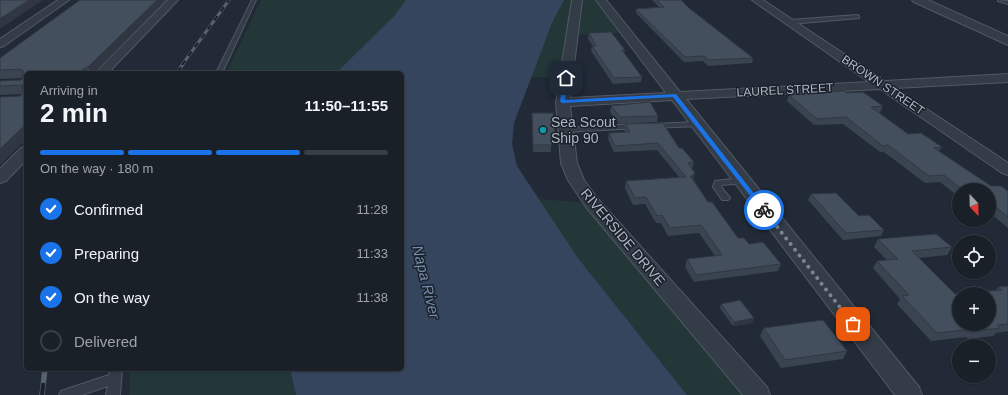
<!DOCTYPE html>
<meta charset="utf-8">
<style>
body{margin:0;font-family:Helvetica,sans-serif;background:#262d34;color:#f1f3f6;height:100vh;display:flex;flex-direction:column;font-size:15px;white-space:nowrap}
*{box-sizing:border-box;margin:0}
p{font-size:13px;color:#9fa3a8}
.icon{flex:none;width:22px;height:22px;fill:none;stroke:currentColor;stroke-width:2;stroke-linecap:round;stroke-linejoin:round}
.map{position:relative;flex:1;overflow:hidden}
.side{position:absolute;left:24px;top:71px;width:380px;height:300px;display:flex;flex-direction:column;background:#192028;border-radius:6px;box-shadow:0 1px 3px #0004,0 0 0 1px #373e45}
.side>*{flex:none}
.needle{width:26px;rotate:158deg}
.tools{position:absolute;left:952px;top:183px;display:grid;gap:8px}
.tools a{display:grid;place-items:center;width:44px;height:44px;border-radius:50%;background:#192028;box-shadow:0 1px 3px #0004,0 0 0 1px #373e45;font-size:20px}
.pin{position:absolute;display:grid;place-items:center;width:34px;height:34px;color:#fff;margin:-17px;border-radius:8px;box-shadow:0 2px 6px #0006}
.courier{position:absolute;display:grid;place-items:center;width:40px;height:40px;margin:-20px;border:3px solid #1a73e8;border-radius:50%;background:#fff;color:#222;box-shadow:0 1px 5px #0007}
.headline em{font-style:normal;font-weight:700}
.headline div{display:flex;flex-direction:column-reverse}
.headline{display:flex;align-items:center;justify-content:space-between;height:68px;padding:0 16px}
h1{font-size:26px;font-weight:700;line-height:30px}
.bar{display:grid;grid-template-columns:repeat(4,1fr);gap:6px 4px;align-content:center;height:48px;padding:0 16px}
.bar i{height:5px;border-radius:3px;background:#373e45}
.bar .on{background:#1a73e8}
.bar p{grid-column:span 4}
ol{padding:0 16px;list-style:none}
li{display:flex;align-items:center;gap:12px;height:44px}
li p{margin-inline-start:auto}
li .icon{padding:4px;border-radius:50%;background:#1a73e8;color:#fff;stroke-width:4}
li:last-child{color:#9fa3a8}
li i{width:22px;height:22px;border:2px solid #373e45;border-radius:50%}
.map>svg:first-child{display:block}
.green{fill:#233738}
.water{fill:#35455d}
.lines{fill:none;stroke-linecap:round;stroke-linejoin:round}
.service-casing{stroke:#515964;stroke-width:2}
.minor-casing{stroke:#515964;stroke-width:2}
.tertiary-casing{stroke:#515964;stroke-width:2}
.service{fill:#343c47;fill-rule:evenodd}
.minor{fill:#343c47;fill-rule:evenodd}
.tertiary{fill:#343c47;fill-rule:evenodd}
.rail-far2-casing{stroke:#56606e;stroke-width:3}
.rail-far1-casing{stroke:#56606e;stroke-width:3.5}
.rail-casing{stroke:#56606e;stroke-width:5.5}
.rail-far2{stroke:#1a212b;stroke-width:2;stroke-dasharray:5.5;stroke-linecap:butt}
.rail-far1{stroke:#1a212b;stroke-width:2.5;stroke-dasharray:7;stroke-linecap:butt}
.rail{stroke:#1a212b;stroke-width:4;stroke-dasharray:12;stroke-linecap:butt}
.wall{fill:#3a4451}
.shaded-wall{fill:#303742}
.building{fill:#444f5e;stroke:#303742;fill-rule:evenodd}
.route{fill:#1a73e8}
.done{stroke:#7d8592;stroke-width:4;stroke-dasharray:0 7.2}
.culture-dot{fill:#0f9aa8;stroke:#1a212b;stroke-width:1.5}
.labels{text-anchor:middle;stroke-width:3;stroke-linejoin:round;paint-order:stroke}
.far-street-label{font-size:12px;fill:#aeb6c3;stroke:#1a212b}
.poi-label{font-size:14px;fill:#aeb6c3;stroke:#1a212b;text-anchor:start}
.street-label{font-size:14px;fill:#aeb6c3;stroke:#1a212b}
.water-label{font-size:15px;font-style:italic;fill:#778eab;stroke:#1a212b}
</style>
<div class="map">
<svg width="1008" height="395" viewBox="0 0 1008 395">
<rect width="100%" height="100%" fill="#212a36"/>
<g class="green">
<path d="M261,0H406L394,16L336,73H226Z"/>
<path d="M564,0H601L626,33L572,35L566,78L530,77L552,23Z"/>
<path d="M538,199L592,203L758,395H687L578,258Z"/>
<path d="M130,369H290L296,395H129Z"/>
</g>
<path class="water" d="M406,0H564L552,23L514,123L512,144L517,166L578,258L687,395H296L290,369H402V73H336L394,16Z"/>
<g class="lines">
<defs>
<g id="service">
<path d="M252,0H256L222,73H216Z"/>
<path d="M998,0L1008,1V4L998,1Z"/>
<path d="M857,15L859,16V18L790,24L787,22L790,20Z"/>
<path d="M696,122H699V126L652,128L648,126L652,124Z"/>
<path d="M637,124L641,126L640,128L565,132L561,130L565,128Z"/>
<path d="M741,178L745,181L744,183L722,185L721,187L730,198L728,200H722L713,187L715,181Z"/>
<path d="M110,369H122L120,395H106L108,386L82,395H59L61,391L109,375Z"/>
</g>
<g id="minor">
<path d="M58,0H69L4,46L0,47V39Z"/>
<path d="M168,0H178L108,73H95Z"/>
<path d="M572,0H582L570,98L666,93L596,0H606L680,92L869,82L752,0H763L885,81L1008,74V82L895,88L1008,163V175L1002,173L880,89L686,99L919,387L922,395H895L672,100L570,106L577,163L584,180L598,199L767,387L770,395H743L586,207L568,180L561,163L556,102Z"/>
<path d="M26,146V160L6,181L0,183V169L21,148Z"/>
</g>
<path id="tertiary" d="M912,0H928L1008,36V45L914,2Z"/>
</defs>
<use href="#service" class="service-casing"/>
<use href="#minor" class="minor-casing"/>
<use href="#tertiary" class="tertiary-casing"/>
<use href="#service" class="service"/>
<use href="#minor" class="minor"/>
<use href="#tertiary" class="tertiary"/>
<defs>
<path id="rail-far2" d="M182,65L229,0"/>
<path id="rail-far1" d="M177,73L183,64"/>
<path id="rail" d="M42,395L45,369"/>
</defs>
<use href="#rail-far2" class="rail-far2-casing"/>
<use href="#rail-far1" class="rail-far1-casing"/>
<use href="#rail" class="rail-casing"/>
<use href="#rail-far2" class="rail-far2"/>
<use href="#rail-far1" class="rail-far1"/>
<use href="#rail" class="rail"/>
</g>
<g class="wall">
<path d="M80,0H166L94,73H26V139L0,165L21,94L0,95V81L21,80L23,78L0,79V58Z"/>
<path d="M652,0H681L689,8L753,58L752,63L708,66L703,61L684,62L636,13V9L659,7Z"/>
<path d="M589,33L625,50L624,54L642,77L641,82L613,84L591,51L592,46H593L588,39Z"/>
<path d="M847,93L883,106L880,113H879L908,134L942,147L939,151L991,186L1008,191V228L989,212V190H959V197L940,182L925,183L884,152H880L843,124L814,125L787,101L789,95Z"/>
<path d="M611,106L658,116L657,122L619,124L610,112Z"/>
<path d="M532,113L555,133L554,140H551V152H533Z"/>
<path d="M625,124L679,148L694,162L692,169L695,173L693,179L708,202L738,238L749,244L781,264L778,271L694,282L685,267L687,259L715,256L699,233L668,236L661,223H656L645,204L633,205L625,188L626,181L679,177L657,150L614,152L608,139L609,133L625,132L624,131Z"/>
<path d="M811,194L859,216L884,230L881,236L843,240L808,200Z"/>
<path d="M878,239L952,247L947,255L919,258L955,294L996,290L998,287L1008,286V331L996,333L993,336L968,339L966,337L931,341L897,304L900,299L873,268L877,261L887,260L874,247Z"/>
<path d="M721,304L754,318L752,323L733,326L720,308Z"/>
<path d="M764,328L847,351L843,359L781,368L760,336Z"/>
</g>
<g class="shaded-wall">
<path d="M29,0H43L0,29V19Z"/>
<path d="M157,0H166L94,73H90L88,67Z"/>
<path d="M85,68L88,73H79Z"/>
<path d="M26,124V139L0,165V149Z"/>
<path d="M695,173L693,180L690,177Z"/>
<path d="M754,318L752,323L733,326L734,322Z"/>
</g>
<g class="building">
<path d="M0,0H29L0,19Z"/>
<path d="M80,0H157L88,67L85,68L79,73H26V124L0,149V97L21,96L23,86L21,85L0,86V81L21,80L23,78V71L21,69L0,70V58Z"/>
<path d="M657,0H681L689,8L753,58L709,60L704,56L685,57L636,9L664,7Z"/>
<path d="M611,32L625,50H622L642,77L614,78L592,46H596L589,33Z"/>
<path d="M844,91L847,93L863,92L883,106L871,107L908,134L921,133L942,147L934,148L991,186H1001L1008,191V217L992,204H989V190H963L944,175L929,176L888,145L883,146L846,117L817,119L789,95Z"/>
<path d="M650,102L658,116L620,117L611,106Z"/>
<path d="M532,113H553L555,133H551L552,145H533Z"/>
<path d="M663,123L679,148H682L694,162L688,163L695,173L690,177H691L708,202H712L738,238H744L749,244L763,242L781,264L696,275L687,259L722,255L701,225L670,228L662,215L657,216L646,197L635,198L626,181L686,177L658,143L615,146L609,133L630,132L625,124Z"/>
<path d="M836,193L859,216L869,215L884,230L846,233L811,194Z"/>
<path d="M936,234L952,247L912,251L955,294L1002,290L998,287L1008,286V324L997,325L1000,328L974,331L972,329L937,333L902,296L909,295L877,261L898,259L878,239ZM959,294H989V324H959Z"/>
<path d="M740,300L754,318L734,322L721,304Z"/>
<path d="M823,320L847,351L785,360L764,328Z"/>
</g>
<path class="route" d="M566,77L568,78L565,100L676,94L767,210L762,211L673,97L563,103L560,102L563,78Z"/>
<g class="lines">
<path class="done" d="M764,210L853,324"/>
</g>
<circle class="culture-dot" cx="543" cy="130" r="4"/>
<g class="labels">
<g class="far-street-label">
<text transform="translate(883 85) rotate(34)" y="4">BROWN STREET</text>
<text transform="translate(785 90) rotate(-3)" y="4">LAUREL STREET</text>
</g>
<g class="poi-label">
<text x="551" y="127">Sea Scout<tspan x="551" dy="16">Ship 90</tspan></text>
</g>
<g class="street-label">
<text transform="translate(623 237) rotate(50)" y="5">RIVERSIDE DRIVE</text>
</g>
<g class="water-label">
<text transform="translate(426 282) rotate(76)" y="5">Napa River</text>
</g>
</g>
</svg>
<div class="tools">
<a><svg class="needle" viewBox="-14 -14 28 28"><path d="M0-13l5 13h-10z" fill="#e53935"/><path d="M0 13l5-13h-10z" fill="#9fa3a8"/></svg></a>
<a><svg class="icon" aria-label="locate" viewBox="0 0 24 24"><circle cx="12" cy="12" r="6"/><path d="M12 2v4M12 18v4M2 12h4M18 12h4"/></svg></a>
<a>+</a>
<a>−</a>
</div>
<div class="pin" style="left:853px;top:324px;background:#ea580c"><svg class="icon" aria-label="bag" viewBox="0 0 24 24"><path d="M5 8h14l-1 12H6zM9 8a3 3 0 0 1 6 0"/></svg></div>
<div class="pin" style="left:566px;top:78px;background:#1f2937"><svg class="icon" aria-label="home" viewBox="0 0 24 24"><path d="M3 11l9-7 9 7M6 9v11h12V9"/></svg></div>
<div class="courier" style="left:764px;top:210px"><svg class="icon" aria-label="bike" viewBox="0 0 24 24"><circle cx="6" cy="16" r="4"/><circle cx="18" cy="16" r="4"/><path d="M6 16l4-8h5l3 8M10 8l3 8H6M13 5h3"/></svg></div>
<section class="side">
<div class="headline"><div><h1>2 min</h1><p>Arriving in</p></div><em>11:50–11:55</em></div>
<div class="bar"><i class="on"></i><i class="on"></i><i class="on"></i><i></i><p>On the way · 180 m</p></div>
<ol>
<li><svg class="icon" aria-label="check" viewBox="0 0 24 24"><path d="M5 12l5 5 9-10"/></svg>Confirmed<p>11:28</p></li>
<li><svg class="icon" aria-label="check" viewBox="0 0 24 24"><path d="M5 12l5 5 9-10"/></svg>Preparing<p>11:33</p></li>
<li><svg class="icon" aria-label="check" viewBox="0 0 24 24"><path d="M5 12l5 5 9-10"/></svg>On the way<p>11:38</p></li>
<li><i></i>Delivered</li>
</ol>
</section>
</div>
